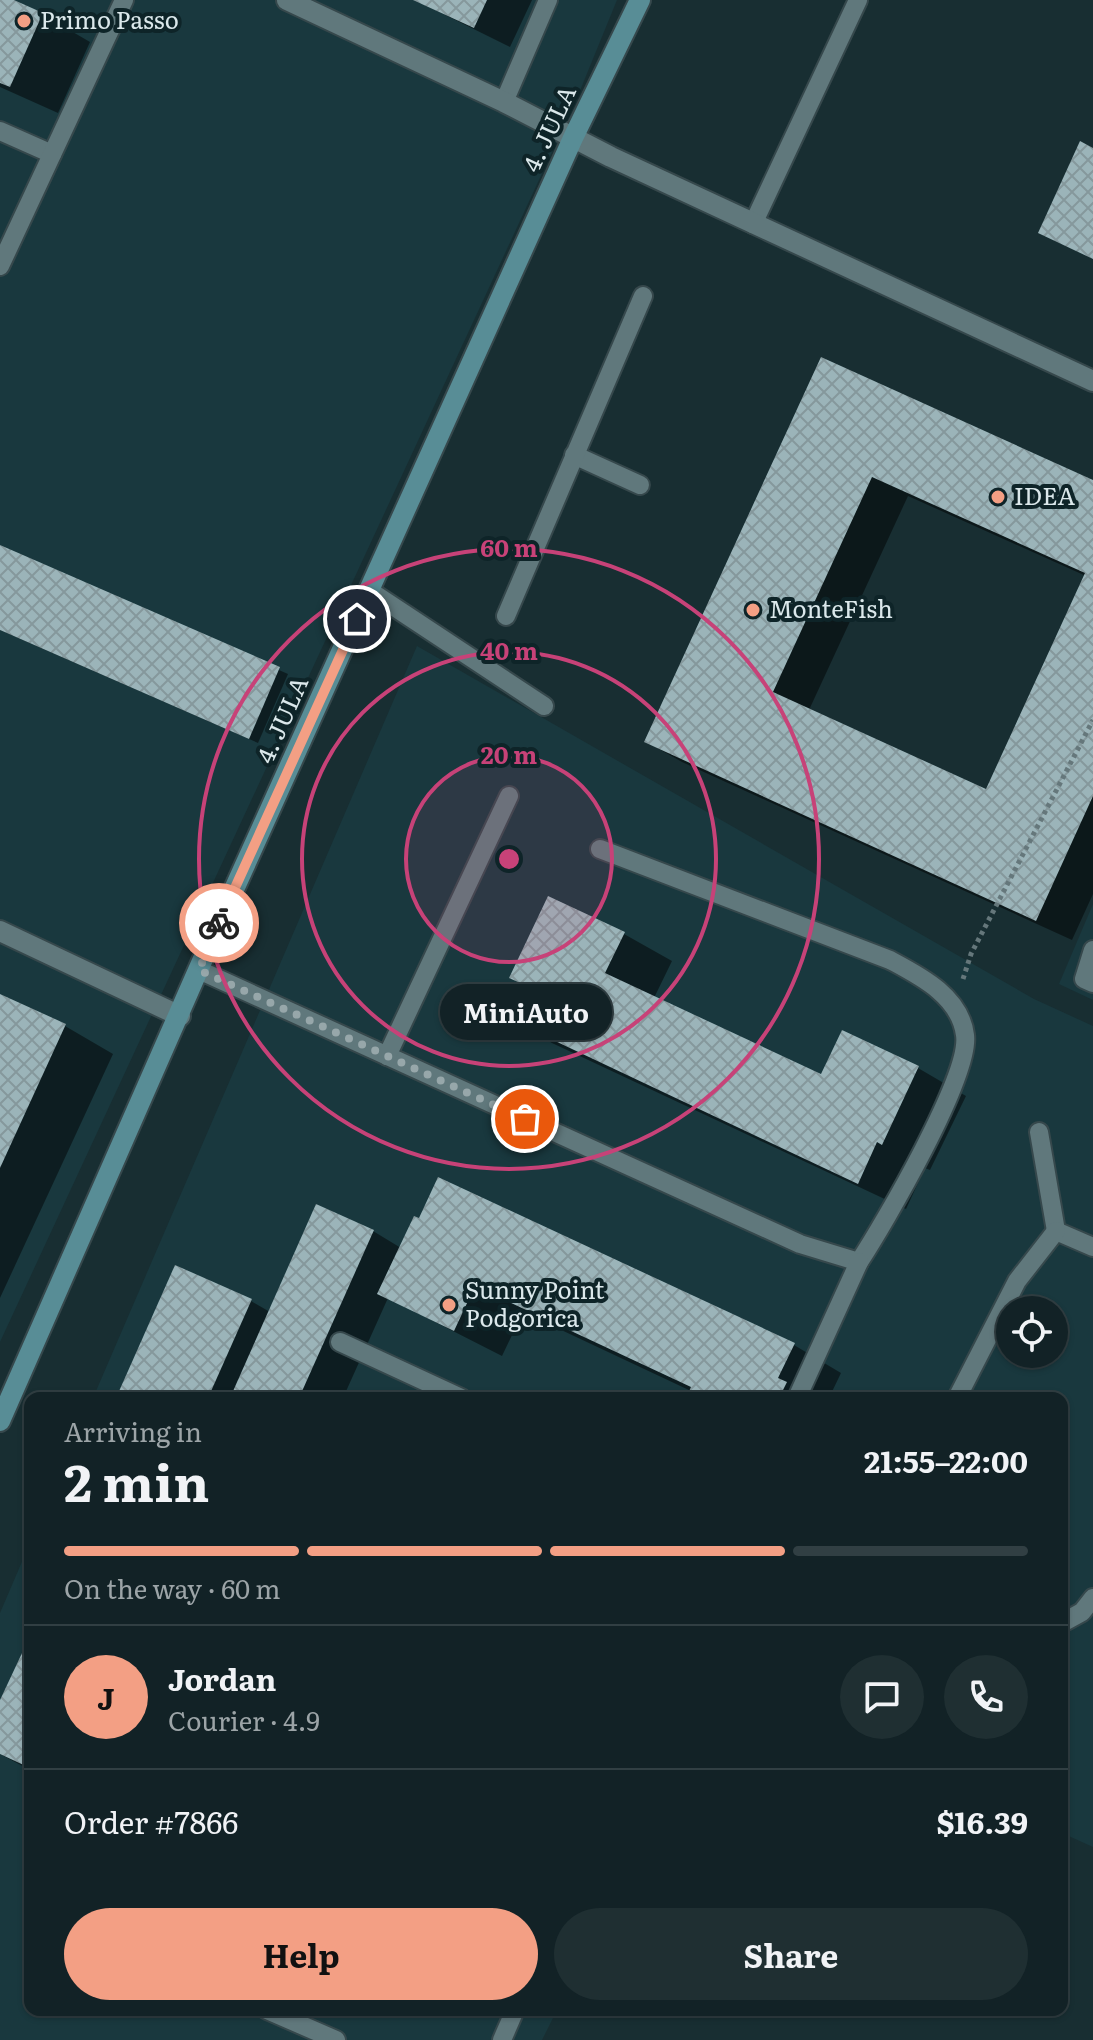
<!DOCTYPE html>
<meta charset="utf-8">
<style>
body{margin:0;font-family:Literata,serif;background:#1f2f32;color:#f1f3f6;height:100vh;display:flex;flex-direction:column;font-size:30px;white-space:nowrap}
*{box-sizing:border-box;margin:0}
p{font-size:26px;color:#9ca4a7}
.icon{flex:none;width:44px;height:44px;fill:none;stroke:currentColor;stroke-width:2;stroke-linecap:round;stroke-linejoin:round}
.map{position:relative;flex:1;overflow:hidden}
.drawer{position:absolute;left:24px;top:1392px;width:1044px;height:624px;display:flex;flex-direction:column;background:#122226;border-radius:16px;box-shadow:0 2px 6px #0004,0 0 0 2px #313f43}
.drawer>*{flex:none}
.tools{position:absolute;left:996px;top:1296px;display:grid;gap:16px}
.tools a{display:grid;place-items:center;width:72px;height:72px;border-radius:50%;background:#122226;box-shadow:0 2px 6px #0004,0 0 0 2px #313f43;font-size:40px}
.pin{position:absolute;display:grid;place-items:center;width:68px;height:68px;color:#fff;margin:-34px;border:4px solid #fff;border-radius:50%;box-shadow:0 2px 8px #0007}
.courier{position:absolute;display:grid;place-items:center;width:80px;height:80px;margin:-40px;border:6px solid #f39f84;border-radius:50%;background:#fff;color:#222;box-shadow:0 2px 10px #0007}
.bubble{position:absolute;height:56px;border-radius:28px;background:#122226;box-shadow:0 2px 6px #0004,0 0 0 2px #313f43;font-size:26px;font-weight:700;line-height:56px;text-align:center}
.headline em{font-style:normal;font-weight:700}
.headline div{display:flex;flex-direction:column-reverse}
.headline{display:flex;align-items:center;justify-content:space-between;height:136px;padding:0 40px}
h1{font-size:52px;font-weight:700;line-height:60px}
.bar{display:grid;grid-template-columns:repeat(4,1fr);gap:12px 8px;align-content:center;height:96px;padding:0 40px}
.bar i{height:10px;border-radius:6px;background:#313f43}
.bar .active{background:#f39f84}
.bar p{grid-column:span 4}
.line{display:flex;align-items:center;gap:20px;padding:0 40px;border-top:2px solid #313f43}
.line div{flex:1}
.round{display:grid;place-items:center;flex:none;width:84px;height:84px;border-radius:42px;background:#1f2f32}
.button{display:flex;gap:16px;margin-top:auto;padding:16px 40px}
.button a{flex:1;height:92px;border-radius:48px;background:#f39f84;color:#111;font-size:32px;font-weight:700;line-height:92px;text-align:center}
.button a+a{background:#1f2f32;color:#f1f3f6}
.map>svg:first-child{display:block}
.built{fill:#19383e;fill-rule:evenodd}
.shadow{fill:#0007;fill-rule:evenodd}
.building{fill:url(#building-cross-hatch);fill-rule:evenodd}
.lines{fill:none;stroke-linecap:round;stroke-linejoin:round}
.service-casing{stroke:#36484c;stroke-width:22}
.minor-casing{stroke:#36484c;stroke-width:24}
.secondary-casing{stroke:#36484c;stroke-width:24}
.path{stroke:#65777b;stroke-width:5;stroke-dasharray:4 4;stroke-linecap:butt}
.service{stroke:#60787c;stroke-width:18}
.minor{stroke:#60787c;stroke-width:20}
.secondary{stroke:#588d96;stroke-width:20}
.done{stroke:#97a7aa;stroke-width:8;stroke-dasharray:0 14.4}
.route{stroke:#f39f84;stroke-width:10}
.ring{fill:none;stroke:#c74278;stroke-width:4}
.poi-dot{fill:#f39f84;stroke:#0e2428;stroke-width:3}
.labels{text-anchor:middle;stroke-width:8;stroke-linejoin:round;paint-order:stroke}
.poi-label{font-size:24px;fill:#dbe8eb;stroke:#0e2428;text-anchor:start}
.street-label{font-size:24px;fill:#dbe8eb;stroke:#0e2428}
.centre{fill:#c74278;stroke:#0e2428;stroke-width:4}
.ring-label{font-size:24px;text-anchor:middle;font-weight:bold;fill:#c74278;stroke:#0e2428;stroke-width:8;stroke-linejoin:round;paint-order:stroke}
</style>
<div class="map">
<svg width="1093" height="2040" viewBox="0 0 1093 2040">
<defs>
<pattern id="building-cross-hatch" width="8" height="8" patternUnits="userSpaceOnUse" patternTransform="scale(2)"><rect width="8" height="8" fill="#9bb4b9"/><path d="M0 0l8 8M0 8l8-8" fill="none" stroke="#85989c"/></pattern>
</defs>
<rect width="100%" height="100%" fill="#182e32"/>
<g class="built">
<path d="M0,0H617L577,98L0,1342Z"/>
<path d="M417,646L1034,999L1093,1026V1847L1062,1833V1398H93ZM1010,1310H1054V1354H1010Z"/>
<path d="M1093,904V1000L1059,984Z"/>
<path d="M30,1543V2010H557L542,2040H0V1613Z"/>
</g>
<g class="shadow">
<path d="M0,0H9L42,14L90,42L58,113L0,87Z"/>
<path d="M415,0H532L510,47Z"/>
<path d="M822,359L1093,483V894L1072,940L682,762L647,742ZM908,496L1086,576L987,792L809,710Z"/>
<path d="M0,547L288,674L258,743L0,630Z"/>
<path d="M624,934L672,961L654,998L822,1077L918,1068L966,1096L930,1170L925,1168L906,1209L552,1043L504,1016L520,983Z"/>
<path d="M0,996L65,1026L113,1054L0,1298Z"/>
<path d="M373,1231L401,1248L794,1345L841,1373L829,1398H688L691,1391L523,1312L502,1356L388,1298L343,1398H118L251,1301L270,1312Z"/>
<path d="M30,1641V1770L0,1754V1705Z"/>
</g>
<g class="building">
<path d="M0,0H14L43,13L10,87L0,83Z"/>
<path d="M413,0H487L474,28Z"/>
<path d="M1080,141L1093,148V259L1038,233Z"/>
<path d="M821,357L1093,480V796L1036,921L644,742ZM872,477L1085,573L986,789L773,692Z"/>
<path d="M0,545L280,667L249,739L0,630Z"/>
<path d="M548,896L625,932L605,973L821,1074L842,1030L919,1066L882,1145L877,1142L858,1184L502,1016L518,982L509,978Z"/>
<path d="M0,994L66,1024L0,1168Z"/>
<path d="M438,1177L795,1343L778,1378L787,1382L779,1398H686L691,1387L475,1286L454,1331L377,1294L414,1216L419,1218Z"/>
<path d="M316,1204L374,1230L299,1398H230Z"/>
<path d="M175,1265L252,1299L208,1398H116Z"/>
<path d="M30,1636V1768L0,1754V1700Z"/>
</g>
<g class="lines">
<defs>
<g id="service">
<path d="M504,102L548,0"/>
<path d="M0,131L52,154"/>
<path d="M753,224L858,0"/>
<path d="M0,266L124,0"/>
<path d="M574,455L640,485"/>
<path d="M370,591L544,706"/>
<path d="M506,616L643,296"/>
<path d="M1093,950L1084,979L1093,983"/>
<path d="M199,970L800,1244L859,1262C884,1224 971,1075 965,1035C960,996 920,976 890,960L600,849"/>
<path d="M387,1056L509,796"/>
<path d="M1039,1132L1056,1231L1093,1247"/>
<path d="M340,1342L461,1398"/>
<path d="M797,1398L859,1262"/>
<path d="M957,1398L1017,1281L1056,1231"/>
<path d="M1062,1623L1082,1612L1093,1598"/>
<path d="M267,2010L336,2040"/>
<path d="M502,2040L515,2010"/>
</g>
<g id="minor">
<path d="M287,0L504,102L611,157L1093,381"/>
<path d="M0,931L180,1016"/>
</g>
<path id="secondary" d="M0,1421L217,927L573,138L640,0"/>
</defs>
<use href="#service" class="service-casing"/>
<use href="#minor" class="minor-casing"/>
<use href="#secondary" class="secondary-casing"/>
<path class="path" d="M963,979L971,954L1093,720"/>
<use href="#service" class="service"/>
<use href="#minor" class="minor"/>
<use href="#secondary" class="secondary"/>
</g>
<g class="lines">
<path class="done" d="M219,923L199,970L525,1119"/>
<path class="route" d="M219,923L357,619"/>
</g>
<circle cx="509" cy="859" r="103" fill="#c74278" fill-opacity=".12"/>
<g class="ring">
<circle cx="509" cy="859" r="103"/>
<circle cx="509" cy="859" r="207"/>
<circle cx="509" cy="859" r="310"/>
</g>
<g class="poi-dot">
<circle cx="24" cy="21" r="8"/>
<circle cx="998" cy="497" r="8"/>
<circle cx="753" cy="610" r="8"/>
<circle cx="449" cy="1305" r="8"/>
</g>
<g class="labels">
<g class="poi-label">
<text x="40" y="29">Primo Passo</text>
<text x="1014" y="505">IDEA</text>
<text x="769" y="618">MonteFish</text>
<text x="465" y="1299">Sunny Point<tspan x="465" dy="28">Podgorica</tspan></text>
</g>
<g class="street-label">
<text transform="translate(550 129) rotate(-65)" y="8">4. JULA</text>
<text transform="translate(283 720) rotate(-66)" y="8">4. JULA</text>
</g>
</g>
<circle cx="509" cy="859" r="12" class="centre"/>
<g class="ring-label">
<text x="509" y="557">60 m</text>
<text x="509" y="660">40 m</text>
<text x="509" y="764">20 m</text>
</g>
</svg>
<div class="tools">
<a><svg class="icon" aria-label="locate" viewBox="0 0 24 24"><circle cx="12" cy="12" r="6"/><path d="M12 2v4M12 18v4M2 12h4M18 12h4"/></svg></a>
</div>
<div class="pin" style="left:525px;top:1119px;background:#ea580c"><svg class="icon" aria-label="bag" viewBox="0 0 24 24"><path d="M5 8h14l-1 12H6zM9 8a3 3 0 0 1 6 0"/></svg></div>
<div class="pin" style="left:357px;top:619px;background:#1f2937"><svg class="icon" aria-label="home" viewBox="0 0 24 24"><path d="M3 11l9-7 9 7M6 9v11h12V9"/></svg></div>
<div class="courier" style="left:219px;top:923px"><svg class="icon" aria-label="bike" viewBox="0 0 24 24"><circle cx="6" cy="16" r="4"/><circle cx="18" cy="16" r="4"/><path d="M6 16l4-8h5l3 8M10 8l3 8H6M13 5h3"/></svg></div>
<div class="bubble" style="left:440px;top:984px;width:172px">MiniAuto</div>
<section class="drawer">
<div class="headline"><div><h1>2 min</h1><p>Arriving in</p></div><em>21:55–22:00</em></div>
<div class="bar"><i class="active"></i><i class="active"></i><i class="active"></i><i></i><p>On the way · 60 m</p></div>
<div class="line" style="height:144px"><b class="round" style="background:#f39f84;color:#111">J</b><div><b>Jordan</b><p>Courier · 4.9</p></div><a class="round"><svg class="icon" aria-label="chat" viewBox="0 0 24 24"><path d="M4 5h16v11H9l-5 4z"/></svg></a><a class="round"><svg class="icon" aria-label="phone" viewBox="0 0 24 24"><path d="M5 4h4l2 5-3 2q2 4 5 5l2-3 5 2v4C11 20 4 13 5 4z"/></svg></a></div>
<div class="line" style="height:104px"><div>Order #7866</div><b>$16.39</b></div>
<div class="button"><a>Help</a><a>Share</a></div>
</section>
</div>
